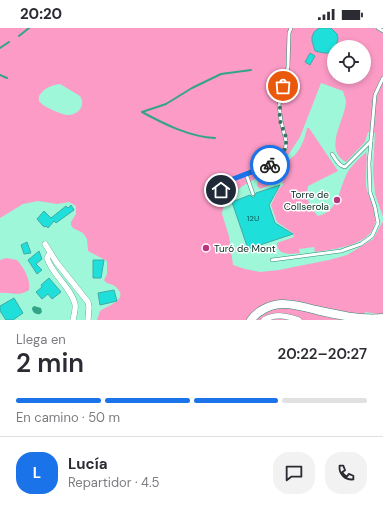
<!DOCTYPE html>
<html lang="es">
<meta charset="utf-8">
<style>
body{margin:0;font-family:"DM Sans",sans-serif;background:#f2f2f3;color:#2b2b33;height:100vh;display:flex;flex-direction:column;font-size:15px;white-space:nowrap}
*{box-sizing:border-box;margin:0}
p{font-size:13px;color:#7c7c81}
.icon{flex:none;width:22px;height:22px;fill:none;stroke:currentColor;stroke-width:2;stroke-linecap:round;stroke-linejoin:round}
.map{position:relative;height:292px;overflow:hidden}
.details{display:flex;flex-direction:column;background:#fff;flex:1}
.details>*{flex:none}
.buttons{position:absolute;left:327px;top:12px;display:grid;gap:8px}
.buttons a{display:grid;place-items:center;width:44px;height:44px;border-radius:50%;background:#fff;box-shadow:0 2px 6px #0003;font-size:20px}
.pin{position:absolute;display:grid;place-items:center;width:34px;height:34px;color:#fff;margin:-17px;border:2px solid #fff;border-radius:50%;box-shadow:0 1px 4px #0007}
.courier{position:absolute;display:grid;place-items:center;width:40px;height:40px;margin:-20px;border:3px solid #1a73e8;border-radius:50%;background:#fff;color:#222;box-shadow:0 1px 5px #0007}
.overview em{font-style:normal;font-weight:600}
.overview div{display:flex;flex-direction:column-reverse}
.overview{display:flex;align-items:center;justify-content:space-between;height:68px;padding:0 16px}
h1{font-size:26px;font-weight:600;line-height:30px}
.bar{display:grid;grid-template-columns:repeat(4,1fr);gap:6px 4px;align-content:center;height:48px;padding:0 16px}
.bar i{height:5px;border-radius:3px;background:#e1e1e2}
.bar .current{background:#1a73e8}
.bar p{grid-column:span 4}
.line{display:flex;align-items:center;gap:10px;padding:0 16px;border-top:1px solid #e1e1e2}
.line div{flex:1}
.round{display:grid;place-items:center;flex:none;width:42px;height:42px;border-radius:16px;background:#f2f2f3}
.status{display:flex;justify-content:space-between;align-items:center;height:28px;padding:0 20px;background:#fff;direction:ltr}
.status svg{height:11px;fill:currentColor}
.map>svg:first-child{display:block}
.green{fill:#fb9bc6;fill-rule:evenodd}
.water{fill:#33a487}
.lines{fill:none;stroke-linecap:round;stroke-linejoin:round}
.stream{stroke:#33a487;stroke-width:2}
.building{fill:#1edfda;stroke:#43a9a6}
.lane-casing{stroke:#2f8a72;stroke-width:4}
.street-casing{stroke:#2f8a72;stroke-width:6}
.secondary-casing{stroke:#2f8a72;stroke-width:9}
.lane{stroke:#fff;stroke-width:3}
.street{stroke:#fff;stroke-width:5.5}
.secondary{stroke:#fff;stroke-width:8}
.done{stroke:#3a7262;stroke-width:4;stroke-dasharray:0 7.2}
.route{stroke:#1a73e8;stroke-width:5}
.poi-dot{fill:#b9367c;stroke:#fff;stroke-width:1.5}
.labels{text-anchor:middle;stroke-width:3;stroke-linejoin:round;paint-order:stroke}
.number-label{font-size:8px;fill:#0a584f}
.poi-label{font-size:10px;fill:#042b21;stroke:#fff;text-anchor:end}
</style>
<div class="status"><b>20:20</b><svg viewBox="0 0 49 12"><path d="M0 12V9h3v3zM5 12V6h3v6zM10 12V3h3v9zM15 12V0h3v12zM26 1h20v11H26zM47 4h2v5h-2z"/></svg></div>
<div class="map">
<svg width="383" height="292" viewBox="0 0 383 292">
<rect width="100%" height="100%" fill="#9ff7da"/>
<g class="green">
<path d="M0,0H383V189L375,166L373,143L375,105L368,104L365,114L346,134C322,121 346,91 346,73C345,70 344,66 343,63L321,55L300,109L283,135C298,129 304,115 307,100H309L338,143L308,158C305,170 310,180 318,188C341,182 338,159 349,142C353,136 360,130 366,124C368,133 365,147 366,158C368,169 375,179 375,191C376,217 334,221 315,224L314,219L299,221L300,225C291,226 277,228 277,215L294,209L293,205L277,194L271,177L278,162L283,157L282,152L260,161L257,158L259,149C244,157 224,167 222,186L229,208L233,237L245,241L260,244L279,242L329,232L347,227L373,211L383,193V287L365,284L363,292H97L100,283C107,278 130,272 116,259C112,255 107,257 104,252L107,246V233L88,223L87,211L83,205L73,200L71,197V194L76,186V178L69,174L57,176L38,173L23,176L0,190ZM334,19H364V49H334ZM60,56L80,68C86,77 79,87 68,87C63,87 43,79 40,74C38,72 39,71 39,68C44,60 51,57 60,56Z"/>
<path d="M6,230L17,232C24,240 31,252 29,262C20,269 10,264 0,265V232Z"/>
</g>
<path class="water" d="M34,278L41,280L42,284L40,286C36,287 32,284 32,280Z"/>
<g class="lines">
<g class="stream">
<path d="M19,8L29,0"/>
<path d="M0,20L9,14"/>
<path d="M0,47L7,50"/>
<path d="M142,84L166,76L192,60L221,46L251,42"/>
<path d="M142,84C164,96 190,109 215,110"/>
</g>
</g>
<g class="building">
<path d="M319,0H331L337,6L338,10L336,19H334V21L329,25H324L315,23L312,13V9L314,4Z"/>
<path d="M310,25L315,28L310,37L305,34Z"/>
<path d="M280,157L269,177L275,195L293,206L248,221L232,174L250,167L252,169H254L256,165Z"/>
<path d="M71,177L74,182L56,195L54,193L48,200L46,198L45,199L43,198L37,191L44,183L51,190L66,178L68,180Z"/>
<path d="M27,214L31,225L24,226L21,217Z"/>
<path d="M39,223L42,231L36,236L42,242L37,246L28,232Z"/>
<path d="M93,232H104L101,250H93Z"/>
<path d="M49,250L61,264L52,271L48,266L42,271L36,264L42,259L41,257Z"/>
<path d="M114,262L117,273L100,277L98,265Z"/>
<path d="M14,270L23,285L13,292H6L0,283V278Z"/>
</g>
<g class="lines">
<defs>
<g id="lane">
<path d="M378,0L383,3"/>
<path d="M332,126C336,131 338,138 345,139L371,113"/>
<path d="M246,146L253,166"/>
<path d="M221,162L233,151L274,136L279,132L286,118V113L281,93L279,77L288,39L289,5L291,0"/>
<path d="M272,232L341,223L361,216L372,208L378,195L375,179L370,164L369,135L375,67L383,50"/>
</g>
<g id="street">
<path d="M45,216L57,235L88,274L89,279L88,292"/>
<path d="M50,225L47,230C52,247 71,259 75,276C76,281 74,287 73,292"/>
<path d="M264,292C276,285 287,288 299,292"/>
</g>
<path id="secondary" d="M251,292C257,283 271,276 283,276C294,276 305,279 316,282C338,287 360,292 383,290"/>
</defs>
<use href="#lane" class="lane-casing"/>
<use href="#street" class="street-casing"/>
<use href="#secondary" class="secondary-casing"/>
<use href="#lane" class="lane"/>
<use href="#street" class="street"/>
<use href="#secondary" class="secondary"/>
</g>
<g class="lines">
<path class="done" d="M270,137C279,134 287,122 286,112C286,105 281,99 280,92C279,80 281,70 283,58"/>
<path class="route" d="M221,162L233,151L270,137"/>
</g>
<g class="poi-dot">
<circle cx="337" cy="172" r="4"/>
<circle cx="206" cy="220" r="4"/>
</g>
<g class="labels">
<g class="number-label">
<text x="253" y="193">12U</text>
</g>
<g class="poi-label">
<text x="329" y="170">Torre de<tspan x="329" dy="12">Collserola</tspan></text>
<text x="214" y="224" text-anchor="start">Turó de Mont</text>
</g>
</g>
</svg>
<div class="buttons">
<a><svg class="icon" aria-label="locate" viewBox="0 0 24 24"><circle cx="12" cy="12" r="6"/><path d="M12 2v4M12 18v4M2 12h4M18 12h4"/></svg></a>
</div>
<div class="pin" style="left:283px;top:58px;background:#ea580c"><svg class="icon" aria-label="bag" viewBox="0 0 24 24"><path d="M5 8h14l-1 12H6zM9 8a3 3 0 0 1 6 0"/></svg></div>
<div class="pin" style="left:221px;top:162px;background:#1f2937"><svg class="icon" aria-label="home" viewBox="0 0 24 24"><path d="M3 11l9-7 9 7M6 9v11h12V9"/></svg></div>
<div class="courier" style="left:270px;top:137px"><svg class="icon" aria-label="bike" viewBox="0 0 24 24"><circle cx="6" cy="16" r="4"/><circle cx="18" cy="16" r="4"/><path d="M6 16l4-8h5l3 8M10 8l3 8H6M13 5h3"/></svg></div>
</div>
<section class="details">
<div class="overview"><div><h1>2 min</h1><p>Llega en</p></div><em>20:22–20:27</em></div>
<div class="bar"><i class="current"></i><i class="current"></i><i class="current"></i><i></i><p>En camino · 50 m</p></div>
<div class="line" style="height:72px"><b class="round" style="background:#1a73e8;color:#fff">L</b><div><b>Lucía</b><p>Repartidor · 4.5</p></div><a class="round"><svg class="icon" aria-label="chat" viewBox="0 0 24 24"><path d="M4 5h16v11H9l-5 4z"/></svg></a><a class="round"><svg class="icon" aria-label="phone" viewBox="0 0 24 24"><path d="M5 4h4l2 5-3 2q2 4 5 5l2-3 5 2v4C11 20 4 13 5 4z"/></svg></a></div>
</section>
